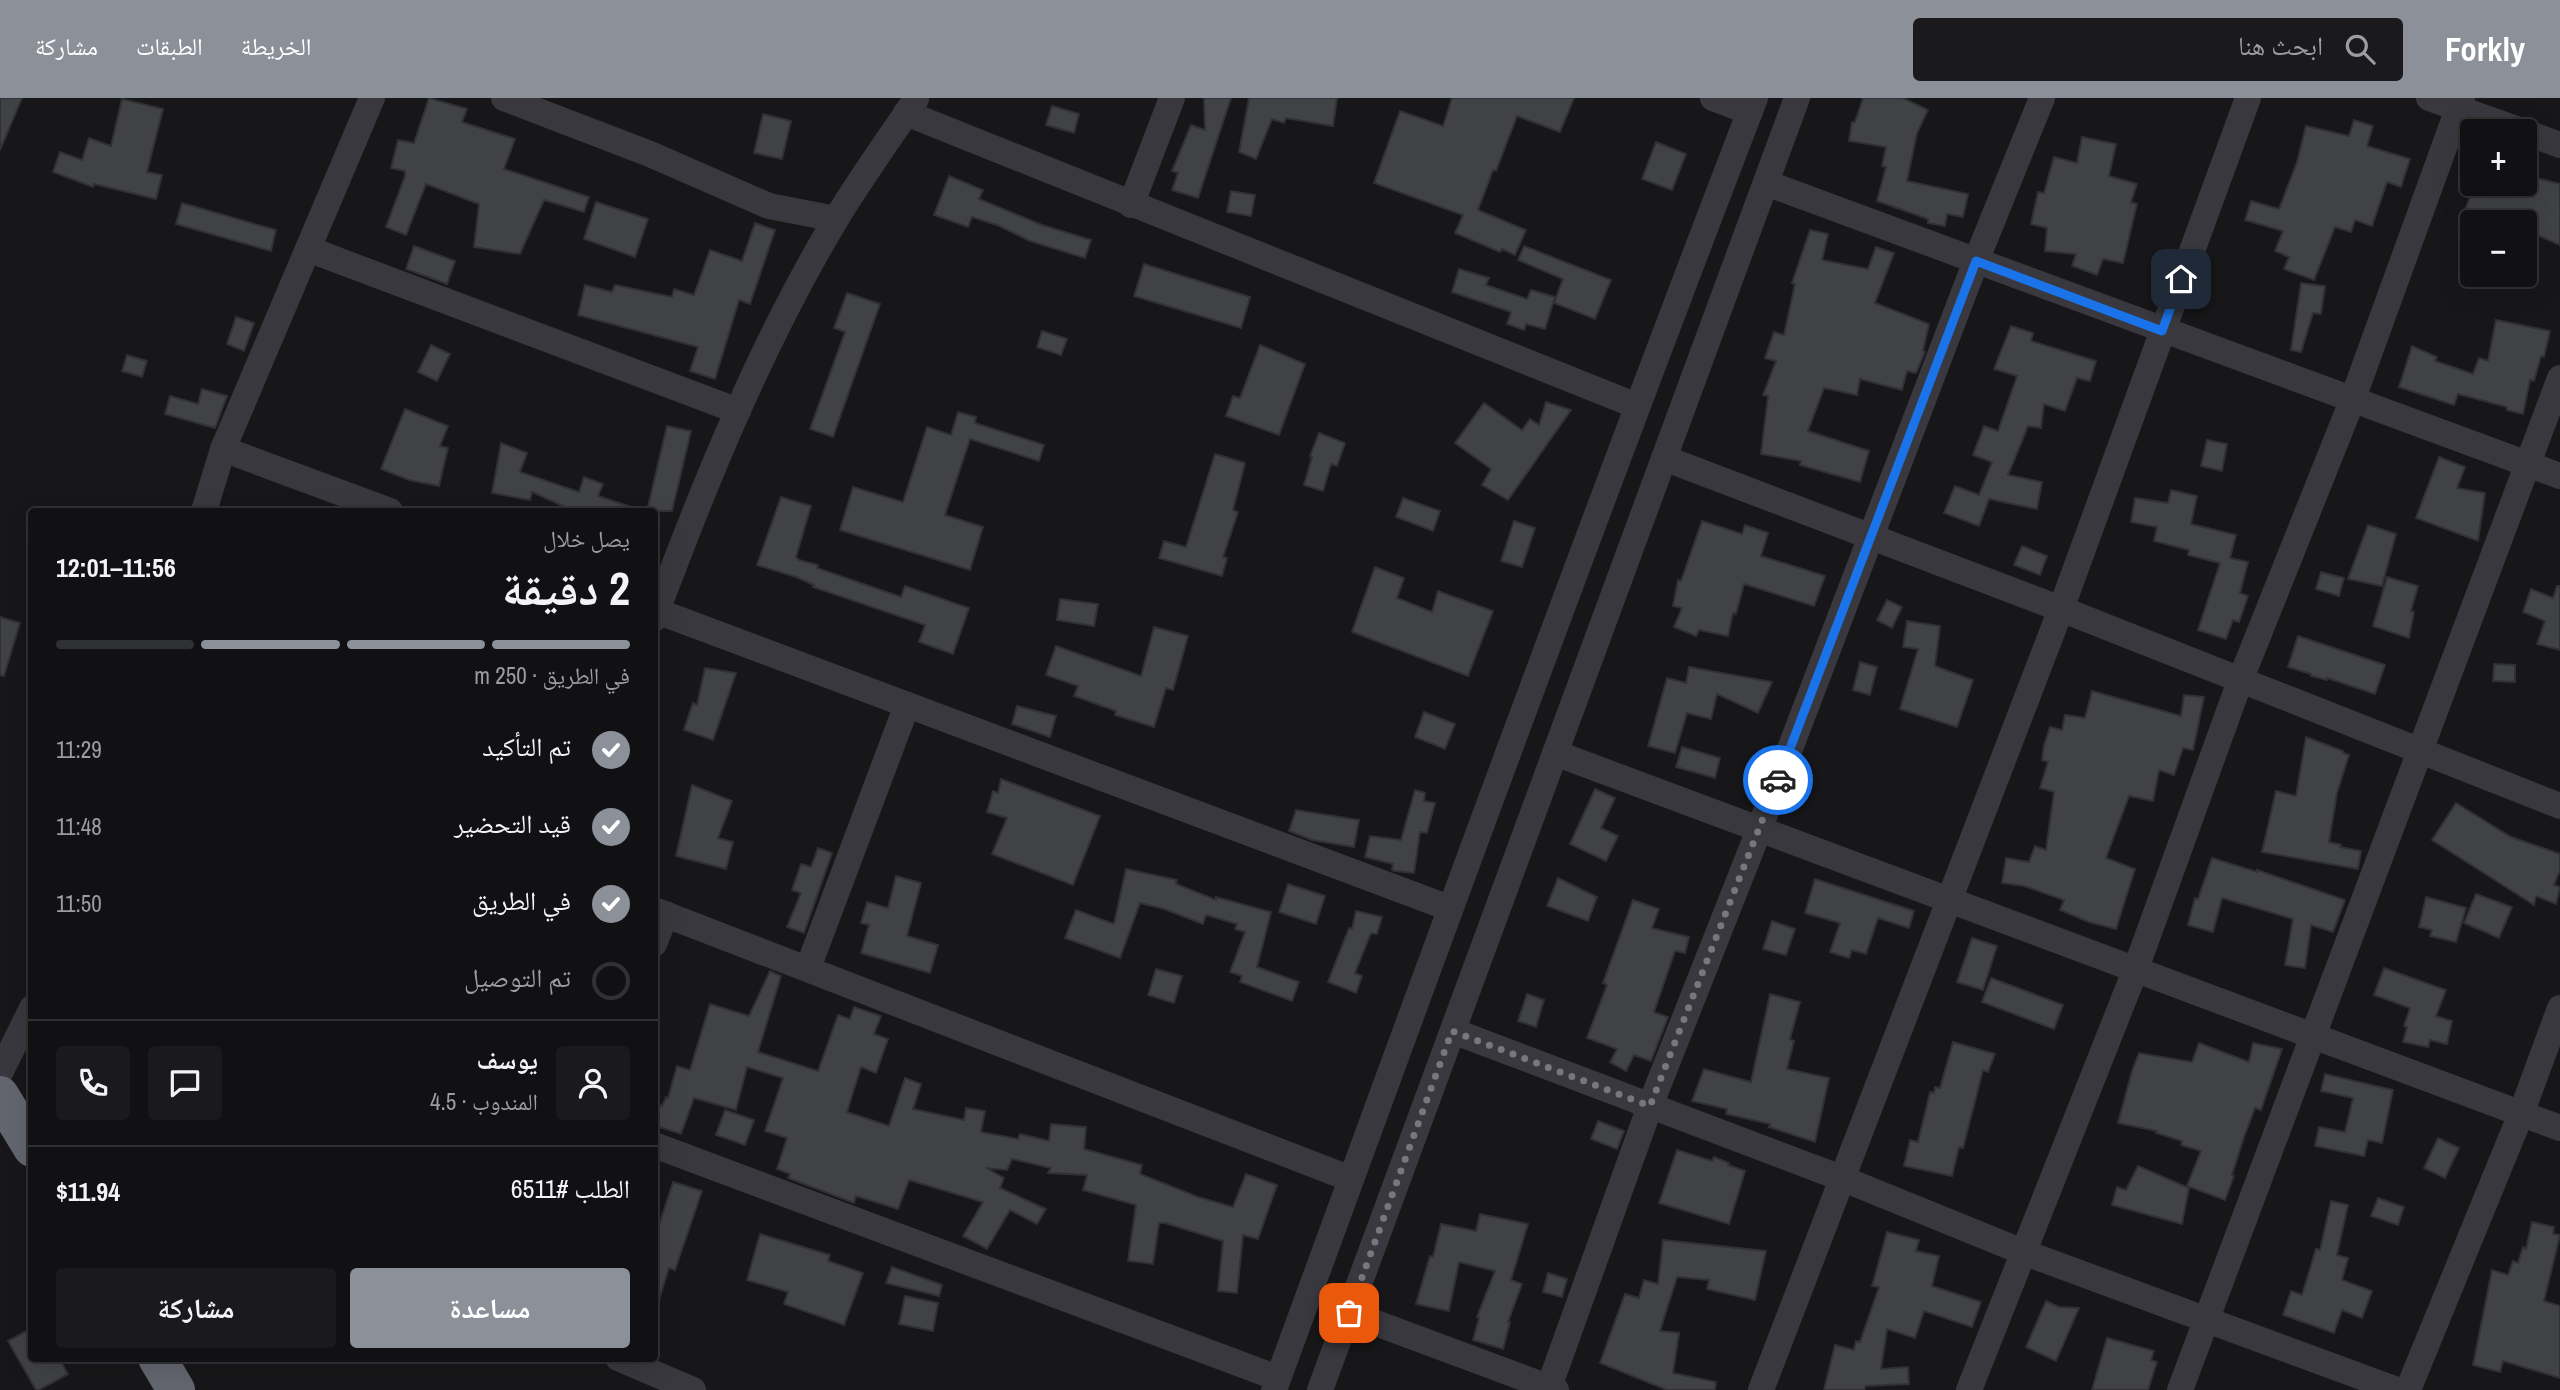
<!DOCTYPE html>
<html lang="ar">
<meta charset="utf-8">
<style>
body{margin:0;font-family:"Archivo Narrow","Noto Naskh Arabic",sans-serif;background:#1a1a1c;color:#f1f3f6;direction:rtl;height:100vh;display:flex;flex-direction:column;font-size:26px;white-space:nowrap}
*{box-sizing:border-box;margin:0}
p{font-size:23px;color:#9c9da0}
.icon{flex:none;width:38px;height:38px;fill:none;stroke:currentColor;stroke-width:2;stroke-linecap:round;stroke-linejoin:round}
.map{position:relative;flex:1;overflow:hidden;direction:ltr}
.panel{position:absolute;left:28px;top:410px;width:630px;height:854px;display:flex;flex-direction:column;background:#111113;border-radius:7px;box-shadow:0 7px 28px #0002,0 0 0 2px #303133;direction:rtl}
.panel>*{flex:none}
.controls{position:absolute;left:2460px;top:21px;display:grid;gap:14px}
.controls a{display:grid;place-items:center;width:77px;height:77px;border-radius:7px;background:#111113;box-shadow:0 7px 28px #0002,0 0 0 2px #303133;font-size:35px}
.pin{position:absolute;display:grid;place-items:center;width:60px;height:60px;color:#fff;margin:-30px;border-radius:14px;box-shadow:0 4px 10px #0006}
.courier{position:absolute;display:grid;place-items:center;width:70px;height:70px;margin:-35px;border:5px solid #1a73e8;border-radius:50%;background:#fff;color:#222;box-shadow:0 2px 9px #0007}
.headline em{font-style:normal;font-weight:700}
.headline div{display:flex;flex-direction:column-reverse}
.headline{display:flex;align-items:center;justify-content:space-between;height:119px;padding:0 28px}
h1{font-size:46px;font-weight:700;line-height:52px}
.bar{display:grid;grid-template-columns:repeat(4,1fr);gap:10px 7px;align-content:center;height:84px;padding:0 28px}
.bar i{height:9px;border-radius:5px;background:#303133}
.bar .on{background:#8c9099}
.bar p{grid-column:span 4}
.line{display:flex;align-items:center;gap:18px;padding:0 28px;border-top:2px solid #303133}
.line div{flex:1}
.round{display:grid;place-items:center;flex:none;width:74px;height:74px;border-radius:7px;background:#1a1a1c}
ol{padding:0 28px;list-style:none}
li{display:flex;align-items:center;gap:21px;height:77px}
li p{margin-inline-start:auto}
li .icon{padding:7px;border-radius:50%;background:#8c9099;color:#fff;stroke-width:4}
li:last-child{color:#9c9da0}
li i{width:38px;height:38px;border:4px solid #303133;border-radius:50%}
.button{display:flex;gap:14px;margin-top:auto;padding:14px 28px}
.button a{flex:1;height:80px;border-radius:7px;background:#8c9099;color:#fff;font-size:28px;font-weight:700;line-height:80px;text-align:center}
.button a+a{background:#1a1a1c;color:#f1f3f6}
header{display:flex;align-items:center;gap:42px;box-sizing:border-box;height:98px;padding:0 35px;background:#8c9099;color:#fff}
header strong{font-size:33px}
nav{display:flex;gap:38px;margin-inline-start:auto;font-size:24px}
.search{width:490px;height:63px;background:#1a1a1c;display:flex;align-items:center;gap:18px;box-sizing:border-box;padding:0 24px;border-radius:7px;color:#9c9da0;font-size:26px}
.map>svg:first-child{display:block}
.building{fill:#414246;stroke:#313135;stroke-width:2}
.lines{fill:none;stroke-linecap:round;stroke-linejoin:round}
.minor{stroke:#38383e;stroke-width:26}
.highway{stroke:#64666f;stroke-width:38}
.done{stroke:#767880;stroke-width:7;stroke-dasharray:0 12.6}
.route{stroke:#1a73e8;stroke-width:9}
</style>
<header>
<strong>Forkly</strong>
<div class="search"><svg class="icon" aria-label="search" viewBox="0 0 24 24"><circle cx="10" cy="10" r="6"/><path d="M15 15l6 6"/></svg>ابحث هنا</div>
<nav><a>الخريطة</a><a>الطبقات</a><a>مشاركة</a></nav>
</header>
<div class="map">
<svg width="2560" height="1292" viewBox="0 0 2560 1292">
<rect width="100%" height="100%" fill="#171719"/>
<g class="building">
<path d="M0,0H22L0,52Z"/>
<path d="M429,0L467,11L462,24L515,41L504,71L589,99L584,114L544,102L520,156L474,149L479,106L426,86L406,137L386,129L405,78V73L391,70L398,42L414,45Z"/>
<path d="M1204,0H1231L1198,100L1172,92L1178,75L1172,73L1191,27L1205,32Z"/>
<path d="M1249,0H1337L1333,28L1286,20L1284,25L1272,21L1256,61L1239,54Z"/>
<path d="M1452,0H1574L1560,34L1517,18L1496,73L1493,72L1478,112L1526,132L1515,157L1502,151L1500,154L1455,135L1463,117L1374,85L1400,13L1443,28Z"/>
<path d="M1863,0H1903L1928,12L1917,35L1907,83L1968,96L1963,119L1947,116L1945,128L1928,125V121L1877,103L1886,69L1882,68L1886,49L1849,43L1852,24H1855Z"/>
<path d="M122,1L163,11L147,74L162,77L156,101L94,86L93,89L53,74L60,54L82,62L89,40L111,48Z"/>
<path d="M1052,8L1079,16L1074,35L1046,27Z"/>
<path d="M763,16L791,23L782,61L754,55Z"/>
<path d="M2354,22L2373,28L2367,48L2410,61L2401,89L2387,84L2372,128L2355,122L2351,134L2335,129L2314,182L2284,171L2289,159L2275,153L2283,133L2245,122L2251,103L2279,111L2297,64L2306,28L2349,38Z"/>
<path d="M2082,39L2116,46L2109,78L2137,86L2131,104L2137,106L2123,165L2103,161L2097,177L2072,168L2076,156L2045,153L2047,130L2031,126L2038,94L2044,95L2054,59L2077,65Z"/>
<path d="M1656,44L1686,56L1672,92L1642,81Z"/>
<path d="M949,78L983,92L979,101L1042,127L1091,142L1085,160L1030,143L997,127L972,119L968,129L934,117Z"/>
<path d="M2533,79L2560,86V147L2525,132V124H2497L2465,112L2474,89L2493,96L2498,86H2503L2528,95Z"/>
<path d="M1231,93L1255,97L1251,118L1227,114Z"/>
<path d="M596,104L648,121L635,159L584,141Z"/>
<path d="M182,105L276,132L271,153L176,126Z"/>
<path d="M755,125L775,132L750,206L739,202L715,281L690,273L698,249L578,217L585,187L612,194L615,187L672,199L674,191L694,197L710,152L742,163Z"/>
<path d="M1810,132L1828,136L1822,162L1868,171L1876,149L1894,155L1875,205L1929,226L1923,253L1925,254L1916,275L1907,273L1902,292L1860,281L1857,297L1824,290L1808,333L1869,353L1860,384L1800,367L1801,363L1761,356L1768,298L1763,297L1776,263L1765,260L1774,234L1784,237L1795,186L1792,185Z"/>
<path d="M414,148L455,163L447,186L406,171Z"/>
<path d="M1524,148L1611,182L1595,221L1554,205L1563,181L1518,162Z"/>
<path d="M1144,166L1250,199L1241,230L1134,198Z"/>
<path d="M1459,171L1489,180L1486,187L1527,201L1531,192L1555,199L1545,231L1526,226L1524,232L1507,226L1511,214L1452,194Z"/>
<path d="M2301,185L2325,188L2321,216L2313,215L2301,254L2291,252Z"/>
<path d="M847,195L880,206L833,339L810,331L845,234L834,230Z"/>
<path d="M236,219L254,225L244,253L227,246Z"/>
<path d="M2496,222L2550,233L2544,259L2541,258L2534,283L2530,282L2523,316L2507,312V309L2458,296L2454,307L2399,289L2412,248L2437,259L2435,263L2473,276L2479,260L2488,263Z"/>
<path d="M2011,228L2033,235L2031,243L2096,263L2090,283L2077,280L2065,313L2044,306L2041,330L2028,328L2008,377L2042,384L2037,411L1989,401L1979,428L1944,415L1955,388L1979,397L1992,364L1973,357L1984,328L1998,333L2017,278L1994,271Z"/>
<path d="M1042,233L1067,241L1061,257L1037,249Z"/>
<path d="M431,247L450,256L437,283L418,274Z"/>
<path d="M1260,247L1305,266L1279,337L1226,318L1233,298L1240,300Z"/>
<path d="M127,257L147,263L142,279L122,273Z"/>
<path d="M202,291L227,298L215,330L165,316L170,298L198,306Z"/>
<path d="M1546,304L1571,312L1508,402L1482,387L1491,371L1455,345L1484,305L1522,332L1530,321L1539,327Z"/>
<path d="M405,311L448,328L440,348L448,350L439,388L409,382L381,371Z"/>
<path d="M958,314L976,319L975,325L1044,347L1039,363L970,341L945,417L983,429L970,472L840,432L853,389L903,404L927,329L951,337Z"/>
<path d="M667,328L691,333L672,413H647Z"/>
<path d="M1319,335L1345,345L1337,368L1331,366L1323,393L1304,387L1312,359L1310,358Z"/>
<path d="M2207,342L2227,346L2222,373L2201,368Z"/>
<path d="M501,345L527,355L520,374L579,394L584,379L603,386L598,398L634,410L633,413H574L532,394L530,402L492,395Z"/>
<path d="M1215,356L1245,365L1233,412L1238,414L1223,459L1227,460L1222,478L1159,460L1164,443L1186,449Z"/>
<path d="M2439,359L2465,369L2457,390L2485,395L2478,443L2416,420Z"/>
<path d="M2171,392L2197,398L2191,426L2236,437L2230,460L2248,464L2240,495L2248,498L2239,524L2233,522L2226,541L2198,532L2220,465L2188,457L2189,452L2154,443L2157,429L2131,424L2135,400L2168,405Z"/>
<path d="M781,399L811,408L796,459L799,462L818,467L817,470L901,499L905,488L969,510L953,556L919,544L925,527L813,489L814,487L796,479L757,467Z"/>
<path d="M1403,400L1440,413L1433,433L1396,419Z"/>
<path d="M1514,423L1535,430L1522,469L1501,463Z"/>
<path d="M1702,423L1742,436L1745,427L1768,435L1761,458L1825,478L1814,508L1744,486L1736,516L1733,515L1728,538L1699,532L1696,538L1674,529L1682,510L1673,508L1678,482L1681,483Z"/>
<path d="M2368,427L2396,436L2382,488L2348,481Z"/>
<path d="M2022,448L2047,458L2040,477L2014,467Z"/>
<path d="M1375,469L1404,480L1397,500L1432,514L1438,493L1493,513L1468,578L1352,534Z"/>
<path d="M2321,474L2344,480L2339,498L2316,491Z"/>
<path d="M2387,479L2418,488L2411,513L2414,514L2409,540L2373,528Z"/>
<path d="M2557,488H2560V552L2537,546L2545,523L2523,514L2531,491L2553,500Z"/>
<path d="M1060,501L1098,506L1094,528L1057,522Z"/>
<path d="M1887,502L1902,509L1892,530L1877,522Z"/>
<path d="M0,519L20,525L4,578L0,577Z"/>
<path d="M1907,523L1940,528L1935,568L1973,582L1957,629L1900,611L1918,551L1903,549Z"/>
<path d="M1154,529L1188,538L1173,592L1166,590L1154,629L1115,617L1116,613L1074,598L1078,588L1046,577L1056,548L1141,578Z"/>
<path d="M2298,538L2385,567L2375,596L2327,580V582L2311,578V576L2288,569Z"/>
<path d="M1860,564L1877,569L1870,597L1853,592Z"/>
<path d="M2494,566L2515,567V584L2493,583Z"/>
<path d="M1689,569L1772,584L1758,615L1717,596L1711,621L1687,615L1675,655L1648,648L1667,580L1686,585Z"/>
<path d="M705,570L736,575L713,642L684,632L693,605L697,607Z"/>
<path d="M2092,593L2181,618L2184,597L2204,599L2193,652L2183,650L2174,677L2159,672L2153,703L2129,698L2106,760L2135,771L2116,831L2089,824L2060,812L2064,802L2024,788L2002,785L2006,760L2029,764L2035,748L2046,752L2054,694L2040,690L2048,664L2042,662L2044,647L2050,629L2062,632L2065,617L2085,620Z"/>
<path d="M1017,608L1056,618L1050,639L1012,626Z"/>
<path d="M1424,614L1455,626L1445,651L1415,639Z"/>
<path d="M2306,639L2343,653V655L2349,657L2337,695L2329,744L2341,747L2340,749L2361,753L2358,771L2262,754L2276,693L2296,698Z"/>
<path d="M1682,649L1720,660L1715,680L1676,669Z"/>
<path d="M1001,681L1100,718L1073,787L992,756L1007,720L987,714L993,693L998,695Z"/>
<path d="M692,687L732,703L718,740L733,744L726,771L676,758Z"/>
<path d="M1595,691L1615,700L1601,730L1618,738L1606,763L1570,746Z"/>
<path d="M1415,692L1425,695L1424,703L1435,705L1427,735L1420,734L1414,775L1395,773L1392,772L1393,766L1365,759L1370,738L1401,742Z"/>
<path d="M2456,705L2511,739L2560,756V772L2554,787L2560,789L2556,806L2536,798L2534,807L2432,742Z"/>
<path d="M1296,712L1359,722L1354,749L1312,742L1289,733Z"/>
<path d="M818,750L832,755L804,835L787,829L801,795L792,792L801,766L811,769Z"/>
<path d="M2212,760L2257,774V772L2345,802L2333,834L2311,827L2305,870L2285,867L2293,821L2222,800L2213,834L2188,827L2195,800L2198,801Z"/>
<path d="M1126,771L1177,782L1176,786L1216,802V799L1271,814L1257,869L1299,884L1292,903L1240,884L1242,878L1230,874L1245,834L1235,831L1237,826L1206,817L1203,826L1164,811L1140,805L1120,860L1065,840L1076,812L1114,826Z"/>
<path d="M896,778L921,785L907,838L938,847L930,875L861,855L869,827L861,825L867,804L888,810Z"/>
<path d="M1558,780L1597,799L1588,823L1547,808Z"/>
<path d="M1815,781L1914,813L1909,830L1878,820L1866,856L1852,852L1849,860L1830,854L1840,825L1805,815Z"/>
<path d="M1288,786L1325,798L1316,826L1279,814Z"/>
<path d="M2476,796L2512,809L2499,840L2464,825Z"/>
<path d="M2426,799L2466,810L2456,844L2430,838L2432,832L2419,829Z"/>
<path d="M1633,802L1659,811L1652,830L1689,839L1685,855L1675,853L1654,914L1668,919L1651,963L1634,957L1626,973L1610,964L1617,951L1587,940L1607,887L1603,885Z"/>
<path d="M1356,813L1382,819L1377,836L1371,835L1355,875L1362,878L1356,895L1328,884L1349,830L1352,831Z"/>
<path d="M1772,823L1795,831L1786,857L1763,851Z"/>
<path d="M1972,840L1997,848L1983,892L1957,884Z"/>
<path d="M2384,870L2446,892L2436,918L2452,923L2447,946L2430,942L2428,949L2403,944L2407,929L2404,928L2410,910L2374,897Z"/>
<path d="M1156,871L1182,878L1174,905L1148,897Z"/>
<path d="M770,873L781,878L758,954L818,973L838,917L850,921L854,909L881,918L874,936L888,941L876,975L861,969L847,1014L889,1028L905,980L921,986L913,1011L964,1022L966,1010L985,1013L981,1034L1018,1041L1020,1036L1049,1043L1051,1026L1086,1029L1084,1051L1142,1067L1140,1076L1198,1099L1233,1109L1246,1076L1277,1087L1258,1141L1243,1137L1237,1195L1218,1193L1223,1143L1165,1125H1159L1153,1166L1128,1163L1136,1107L1083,1092L1087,1077L1048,1075L1051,1070L1012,1061L1007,1072L986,1070L1004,1080L1000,1090L1046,1111L1037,1126L1010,1112L987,1151L963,1138L983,1104L909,1082L898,1111L856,1098L854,1105L788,1080L790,1076L777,1071L787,1040L765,1033L783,980L747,969L736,1012L694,1000L681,1036L654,1027V1005L662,1008L666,999L668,1000L677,968L690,972L710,906L749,918Z"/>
<path d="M1991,880L2063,907L2054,931L1982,904Z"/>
<path d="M1527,896L1544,902L1536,929L1518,923Z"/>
<path d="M1770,896L1800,904L1790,941L1794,943L1787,971L1829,980L1815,1044L1769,1029L1770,1026L1726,1016L1727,1011L1692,1003L1704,971L1751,984Z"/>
<path d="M1953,944L1995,956L1988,974L1983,972L1963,1050L1959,1049L1952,1078L1904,1068L1910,1042L1918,1044L1930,994L1934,995L1935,989L1940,990Z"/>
<path d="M2199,945L2249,964L2253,945L2282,951L2261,1012L2255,1010L2244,1039L2232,1077L2234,1078L2225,1102L2187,1088L2201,1053L2181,1047L2182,1043L2156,1035L2157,1033L2118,1025L2132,973L2139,955L2192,964Z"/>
<path d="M2325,976L2393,992L2382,1045L2368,1042L2364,1058L2315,1048L2319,1029L2345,1034L2353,1000L2321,993Z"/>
<path d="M725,1012L754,1022L745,1047L716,1037Z"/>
<path d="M1598,1023L1624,1033L1617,1051L1591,1041Z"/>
<path d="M2438,1040L2459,1050L2445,1080L2424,1070Z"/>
<path d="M1677,1052L1712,1063L1714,1059L1729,1065L1728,1067L1745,1073L1729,1126L1659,1105Z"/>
<path d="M2138,1068L2189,1090L2182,1126L2112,1107L2117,1089L2126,1092Z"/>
<path d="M673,1084L702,1093L675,1172L669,1170L658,1205L654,1204V1125L659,1127Z"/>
<path d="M2378,1100L2404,1109L2398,1127L2371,1118Z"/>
<path d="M2331,1103L2348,1107L2337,1157L2348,1160L2342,1182L2372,1193L2362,1220L2342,1212L2334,1235L2283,1217L2291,1193L2302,1197L2316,1151L2320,1152Z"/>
<path d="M1480,1116L1528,1126L1511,1182L1522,1186L1508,1224H1510L1503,1251L1473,1242L1479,1220L1477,1219L1495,1173L1459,1164L1449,1213L1416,1206L1430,1158L1433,1159L1441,1126L1476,1133Z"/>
<path d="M2532,1124L2554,1129L2553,1136L2560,1137L2544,1203L2560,1208V1280L2503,1263L2500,1274L2473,1267L2492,1172L2508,1177L2513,1163L2518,1165L2523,1149L2526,1151Z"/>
<path d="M1887,1134L1919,1142L1916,1153L1939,1158L1932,1188L1981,1204L1972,1229L1924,1213L1915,1240L1887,1231L1881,1271L1908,1269L1909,1286L1866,1288L1864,1292H1824L1835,1247L1854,1252L1856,1243L1860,1244L1879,1189L1872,1188Z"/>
<path d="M760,1136L830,1157L828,1163L863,1175L844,1227L784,1206L788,1194L747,1182Z"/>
<path d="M1663,1142L1766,1153L1755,1202L1707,1191L1709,1182L1677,1179L1660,1233L1679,1235L1673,1275L1716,1284L1715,1292H1667L1600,1265L1625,1196L1639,1200L1644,1182L1658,1186Z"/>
<path d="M892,1169L942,1187L939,1198L886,1185Z"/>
<path d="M1548,1175L1567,1181L1562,1199L1543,1194Z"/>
<path d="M905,1198L938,1205L933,1233L899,1226Z"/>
<path d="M2046,1203L2059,1209L2079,1210L2056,1263L2026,1249Z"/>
<path d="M32,1230V1260H59L68,1276L39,1292H36L8,1243Z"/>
<path d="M2107,1240L2154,1253L2151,1262L2157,1264L2148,1292H2092Z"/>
</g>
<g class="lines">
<g class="minor">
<path d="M504,0L650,56L769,108L836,121"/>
<path d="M1713,0L1750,14"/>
<path d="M2429,0L2522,33"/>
<path d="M906,15L1637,308"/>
<path d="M2525,34L2560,47"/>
<path d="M1766,85L2560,378"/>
<path d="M1131,107L1172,0"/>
<path d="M308,151L738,313"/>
<path d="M223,351L390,413"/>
<path d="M1664,360L2061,511L2560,708"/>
<path d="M204,413L223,351L372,0"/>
<path d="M654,512L1449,810"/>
<path d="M654,521C705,384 761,246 836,121C861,80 889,41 916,1"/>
<path d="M1555,655L2560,1030"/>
<path d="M654,812L1351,1081"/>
<path d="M654,846L666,816"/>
<path d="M808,870L907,607"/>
<path d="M1453,933L1841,1080L2023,1154L2397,1292"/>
<path d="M0,975L32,910"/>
<path d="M654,1047L1278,1280"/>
<path d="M1349,1215L1556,1292"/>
<path d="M618,1260L693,1292"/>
<path d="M1274,1292C1432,860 1590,429 1755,0"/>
<path d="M1320,1292L1797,0"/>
<path d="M1548,1292L1650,1008L1759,732L1976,163L2042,0"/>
<path d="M1761,1292L2061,511L2248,0"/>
<path d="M1969,1292L2135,873L2240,583L2352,303L2462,0"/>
<path d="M2180,1292L2560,280"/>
<path d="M2408,1292L2521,1016L2560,910"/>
</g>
<g class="highway">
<path d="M0,997L32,1050"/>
<path d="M157,1260L176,1292"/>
</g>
</g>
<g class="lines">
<path class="done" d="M1349,1215L1452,933L1650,1008L1778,682"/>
<path class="route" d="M1778,682L1976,163L2162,233L2181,181"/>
</g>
</svg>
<div class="controls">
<a>+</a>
<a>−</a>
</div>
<div class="pin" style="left:1349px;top:1215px;background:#ea580c"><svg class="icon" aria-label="bag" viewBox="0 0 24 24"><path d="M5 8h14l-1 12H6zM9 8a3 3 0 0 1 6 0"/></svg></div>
<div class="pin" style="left:2181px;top:181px;background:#1f2937"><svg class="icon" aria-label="home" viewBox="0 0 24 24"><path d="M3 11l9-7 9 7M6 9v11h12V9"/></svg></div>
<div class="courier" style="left:1778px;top:682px"><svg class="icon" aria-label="car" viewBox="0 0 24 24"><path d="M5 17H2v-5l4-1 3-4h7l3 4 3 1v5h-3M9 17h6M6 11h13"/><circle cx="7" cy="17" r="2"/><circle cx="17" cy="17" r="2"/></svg></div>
<section class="panel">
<div class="headline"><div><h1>2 دقيقة</h1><p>يصل خلال</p></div><em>11:56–12:01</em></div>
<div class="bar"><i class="on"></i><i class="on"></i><i class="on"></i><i></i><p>في الطريق · 250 m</p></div>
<ol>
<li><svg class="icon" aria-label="check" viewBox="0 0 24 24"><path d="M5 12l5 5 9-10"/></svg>تم التأكيد<p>11:29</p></li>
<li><svg class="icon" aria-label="check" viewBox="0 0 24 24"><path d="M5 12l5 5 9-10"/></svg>قيد التحضير<p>11:48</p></li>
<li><svg class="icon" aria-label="check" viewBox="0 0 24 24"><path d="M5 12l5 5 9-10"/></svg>في الطريق<p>11:50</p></li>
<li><i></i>تم التوصيل</li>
</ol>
<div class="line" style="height:126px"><a class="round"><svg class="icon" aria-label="person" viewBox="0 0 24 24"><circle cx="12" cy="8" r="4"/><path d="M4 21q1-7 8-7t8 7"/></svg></a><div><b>يوسف</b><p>المندوب · 4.5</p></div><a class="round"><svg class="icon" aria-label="chat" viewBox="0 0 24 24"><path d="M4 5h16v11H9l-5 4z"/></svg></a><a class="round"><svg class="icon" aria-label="phone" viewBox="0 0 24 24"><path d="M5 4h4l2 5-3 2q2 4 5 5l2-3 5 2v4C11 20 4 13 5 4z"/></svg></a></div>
<div class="line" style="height:91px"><div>الطلب #6511</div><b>$11.94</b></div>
<div class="button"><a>مساعدة</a><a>مشاركة</a></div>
</section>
</div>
